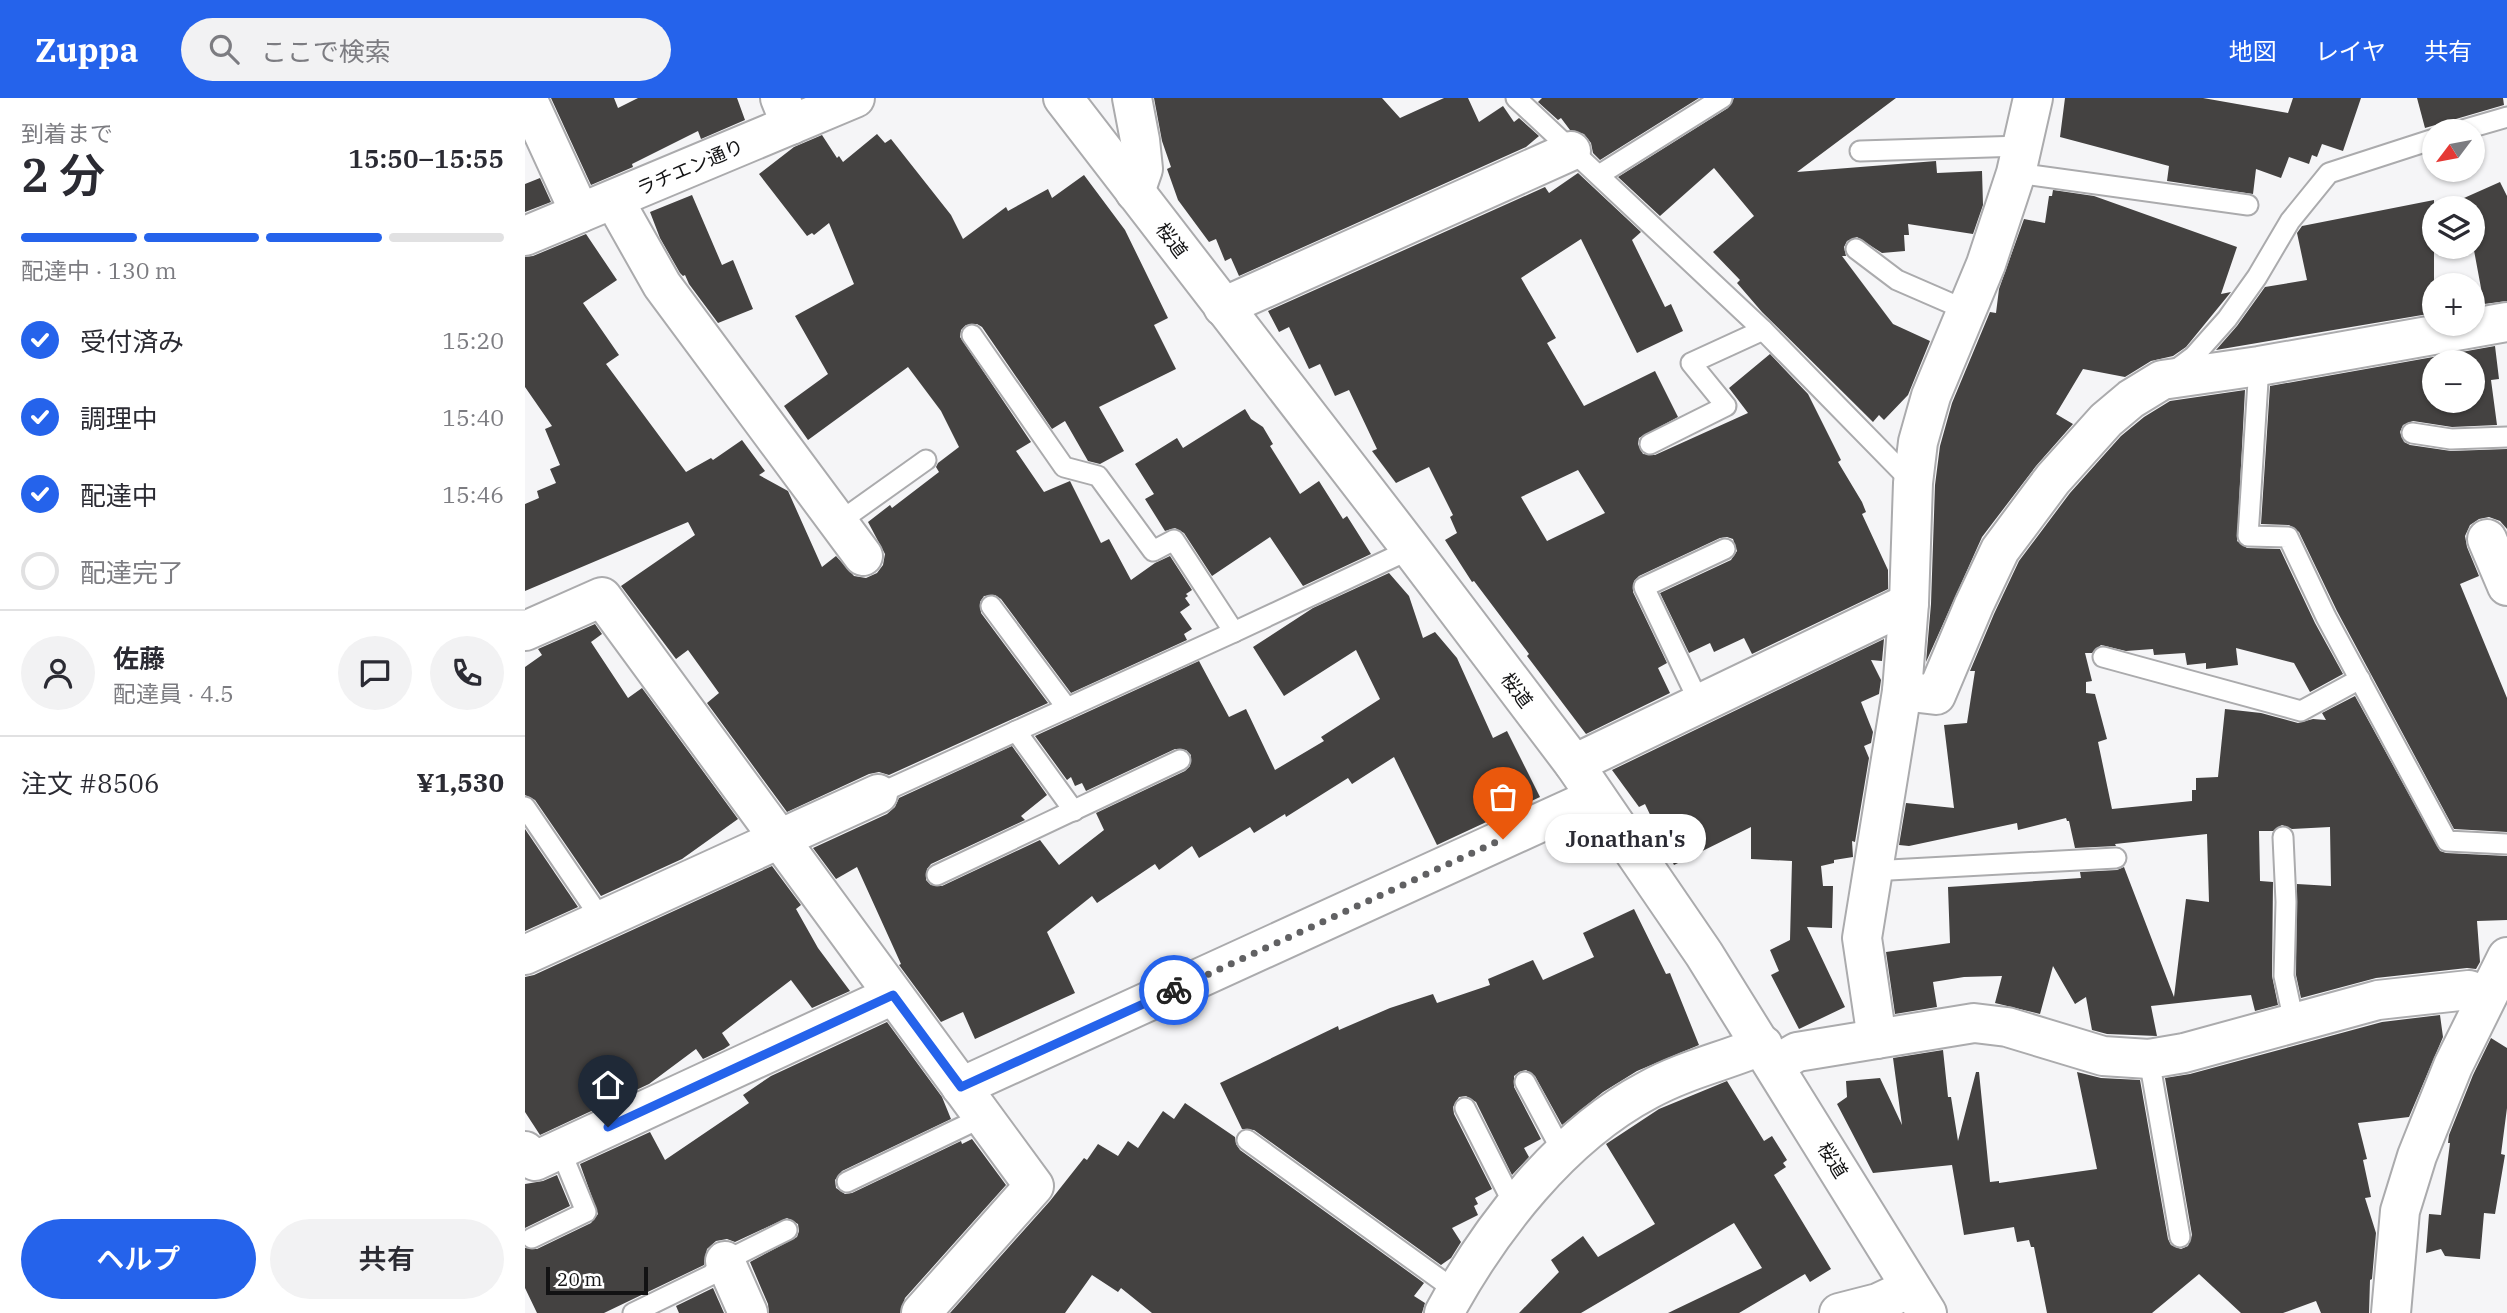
<!DOCTYPE html>
<html lang="ja">
<meta charset="utf-8">
<style>
body{margin:0;font-family:"IBM Plex Serif","Noto Sans JP",serif;background:#f2f2f3;color:#2b2b33;height:100vh;display:flex;flex-direction:column;font-size:26px;white-space:nowrap}
*{box-sizing:border-box;margin:0}
p{font-size:23px;color:#7c7c81}
.icon{flex:none;width:38px;height:38px;fill:none;stroke:currentColor;stroke-width:2;stroke-linecap:round;stroke-linejoin:round}
.map{position:relative;flex:1;overflow:hidden}
.panel{display:flex;flex-direction:column;background:#fff;width:525px}
.panel>*{flex:none}
.needle{width:46px;rotate:238deg}
.controls{position:absolute;left:1897px;top:21px;display:grid;gap:14px}
.controls a{display:grid;place-items:center;width:63px;height:63px;border-radius:50%;background:#fff;box-shadow:0 2px 5px #0004;font-size:35px}
.scale{position:absolute;left:21px;bottom:18px;width:102px;box-sizing:border-box;padding-left:7px;border:4px solid #121213;border-top:0;font-size:19px;line-height:24px;white-space:nowrap;color:#121213;-webkit-text-stroke:5px #fff;paint-order:stroke}
.pin{position:absolute;display:grid;place-items:center;width:60px;height:60px;color:#fff;margin:-72px -30px;border-radius:50% 50% 50% 0;rotate:-45deg;box-shadow:0 0 7px #0007}
.pin .icon{rotate:45deg}
.courier{position:absolute;display:grid;place-items:center;width:70px;height:70px;margin:-35px;border:5px solid #2563eb;border-radius:50%;background:#fff;color:#222;box-shadow:0 2px 9px #0007}
.bubble{position:absolute;height:49px;border-radius:24px;background:#fff;box-shadow:0 2px 5px #0004;font-size:23px;font-weight:600;line-height:49px;text-align:center}
.headline em{font-style:normal;font-weight:600}
.headline div{display:flex;flex-direction:column-reverse}
.headline{display:flex;align-items:center;justify-content:space-between;height:119px;padding:0 21px}
h1{font-size:46px;font-weight:600;line-height:52px}
.bar{display:grid;grid-template-columns:repeat(4,1fr);gap:10px 7px;align-content:center;height:84px;padding:0 21px}
.bar i{height:9px;border-radius:5px;background:#e1e1e2}
.bar .selected{background:#2563eb}
.bar p{grid-column:span 4}
.line{display:flex;align-items:center;gap:18px;padding:0 21px;border-top:2px solid #e1e1e2}
.line div{flex:1}
.round{display:grid;place-items:center;flex:none;width:74px;height:74px;border-radius:37px;background:#f2f2f3}
ol{padding:0 21px;list-style:none}
li{display:flex;align-items:center;gap:21px;height:77px}
li p{margin-inline-start:auto}
li .icon{padding:7px;border-radius:50%;background:#2563eb;color:#fff;stroke-width:4}
li:last-child{color:#7c7c81}
li i{width:38px;height:38px;border:4px solid #e1e1e2;border-radius:50%}
.button{display:flex;gap:14px;margin-top:auto;padding:14px 21px}
.button a{flex:1;height:80px;border-radius:42px;background:#2563eb;color:#fff;font-size:28px;font-weight:600;line-height:80px;text-align:center}
.button a+a{background:#f2f2f3;color:#2b2b33}
header{display:flex;align-items:center;gap:42px;box-sizing:border-box;height:98px;padding:0 35px;background:#2563eb;color:#fff}
header strong{font-size:33px}
nav{display:flex;gap:38px;margin-inline-start:auto;font-size:24px}
.search{width:490px;height:63px;background:#f2f2f3;display:flex;align-items:center;gap:18px;box-sizing:border-box;padding:0 24px;border-radius:38px;color:#7c7c81;font-size:26px}
main{display:flex;flex:1;min-height:0}
.map>svg:first-child{display:block}
.building{fill:#444241;fill-rule:evenodd}
.lines{fill:none;stroke-linecap:round;stroke-linejoin:round}
.lane-casing{stroke:#ababad;stroke-width:23}
.street-casing{stroke:#ababad;stroke-width:42}
.secondary-casing{stroke:#ababad;stroke-width:42}
.lane{stroke:#fff;stroke-width:19}
.street{stroke:#fff;stroke-width:38}
.secondary{stroke:#fff;stroke-width:38}
.done{stroke:#616163;stroke-width:7;stroke-dasharray:0 12.6}
.route{stroke:#2563eb;stroke-width:9}
.labels{text-anchor:middle;stroke-width:7;stroke-linejoin:round;paint-order:stroke}
.street-label{font-size:19px;fill:#121213;stroke:#fff}
</style>
<header>
<strong>Zuppa</strong>
<div class="search"><svg class="icon" aria-label="search" viewBox="0 0 24 24"><circle cx="10" cy="10" r="6"/><path d="M15 15l6 6"/></svg>ここで検索</div>
<nav><a>地図</a><a>レイヤ</a><a>共有</a></nav>
</header>
<main>
<section class="panel">
<div class="headline"><div><h1>2 分</h1><p>到着まで</p></div><em>15:50–15:55</em></div>
<div class="bar"><i class="selected"></i><i class="selected"></i><i class="selected"></i><i></i><p>配達中 · 130 m</p></div>
<ol>
<li><svg class="icon" aria-label="check" viewBox="0 0 24 24"><path d="M5 12l5 5 9-10"/></svg>受付済み<p>15:20</p></li>
<li><svg class="icon" aria-label="check" viewBox="0 0 24 24"><path d="M5 12l5 5 9-10"/></svg>調理中<p>15:40</p></li>
<li><svg class="icon" aria-label="check" viewBox="0 0 24 24"><path d="M5 12l5 5 9-10"/></svg>配達中<p>15:46</p></li>
<li><i></i>配達完了</li>
</ol>
<div class="line" style="height:126px"><a class="round"><svg class="icon" aria-label="person" viewBox="0 0 24 24"><circle cx="12" cy="8" r="4"/><path d="M4 21q1-7 8-7t8 7"/></svg></a><div><b>佐藤</b><p>配達員 · 4.5</p></div><a class="round"><svg class="icon" aria-label="chat" viewBox="0 0 24 24"><path d="M4 5h16v11H9l-5 4z"/></svg></a><a class="round"><svg class="icon" aria-label="phone" viewBox="0 0 24 24"><path d="M5 4h4l2 5-3 2q2 4 5 5l2-3 5 2v4C11 20 4 13 5 4z"/></svg></a></div>
<div class="line" style="height:91px"><div>注文 #8506</div><b>¥1,530</b></div>
<div class="button"><a>ヘルプ</a><a>共有</a></div>
</section>
<div class="map">
<svg width="1982" height="1215" viewBox="0 0 1982 1215">
<rect width="100%" height="100%" fill="#f5f5f7"/>
<g class="building">
<path d="M26,0H89L93,10L113,0H212L220,22L176,41L173,33L107,66L108,69L66,87Z"/>
<path d="M629,0H857L875,20L919,0H943L954,24L978,8L989,24L994,20L1014,38L1001,49L714,178L706,160L700,163L691,141L684,144L653,102L642,71L646,69L637,43Z"/>
<path d="M1017,0H1174L1075,62L1068,55L1066,45L1059,36L1045,32L1036,20L1033,22L1013,4Z"/>
<path d="M1209,0H1371L1272,74L1411,63L1412,75L1457,73L1458,107L1448,136L1383,126L1384,137H1379L1380,153L1357,155L1332,139L1322,143L1319,149L1321,158H1317L1368,226L1405,243L1383,297L1359,322L1354,317L1348,324L1237,214L1212,185L1215,182L1188,154L1229,118L1189,70L1135,118L1093,79L1203,10Z"/>
<path d="M1540,0H1678L1763,15L1768,0H1836L1818,53L1797,46L1792,59L1787,57L1784,66L1764,59L1756,80L1731,71L1728,96L1642,83L1644,68L1535,39Z"/>
<path d="M1892,0H1978L1979,7L1900,30Z"/>
<path d="M352,36L360,45L366,41L426,117L438,141L481,109L483,113L523,91L527,100L559,77L600,132L643,220L629,227L651,271L574,309L599,353L575,366L563,363L540,323L527,331L457,229L452,226L441,227L436,232L435,239L506,344L491,353L519,394L545,383L576,445L584,441L606,482L630,465L645,458L667,492L661,496L663,498L660,500L665,507L655,514L667,531L659,536L662,542L546,595L476,501L470,497L459,498L455,504L456,515L523,605L364,677L354,674L344,676L262,714L182,605L194,595L163,552L151,561L96,488L170,437L163,424L0,493V406L14,400L12,393L31,385L25,371L35,367L20,331L27,328L0,289V159L8,158L61,136L92,182L58,205L94,257L81,266L161,374L186,360L188,362L217,342L240,373L234,377L263,393L297,469L311,458L329,478L341,480L352,475L358,467L360,456L343,424L365,407L367,410L414,374L411,369L413,365L434,349L416,313L383,269L283,342L259,308L303,276L270,218L329,186L304,125L289,137L287,135L282,138L234,76L269,49L297,37L312,60L314,58L318,64Z"/>
<path d="M1053,75L1116,134L1107,142L1140,209L1146,206L1158,233L1112,255L1056,141L996,180L1031,240L1022,245L1059,308L1130,273L1153,319L1114,340L1113,346L1118,356L1130,357L1223,315L1204,290L1245,256L1283,296L1316,362L1313,364L1337,404L1341,414L1337,416L1363,472V491L1227,556L1219,540L1189,554L1185,545L1164,555L1135,495L1206,462L1212,453L1208,441L1202,439L1195,440L1114,478L1109,483L1108,494L1142,565L1133,570L1145,595L1061,636L1002,558L1004,556L949,483L947,484L920,442L932,435L925,419L928,417L904,369L871,385L847,353L852,351L824,292L810,298L795,266L784,271L764,229L754,234L743,213L1020,89L1024,95ZM1053,372L1080,415L1022,443L996,399Z"/>
<path d="M15,80L26,104L0,114V86Z"/>
<path d="M1975,84L1982,98V203L1959,206L1948,147V110H1941L1939,100Z"/>
<path d="M1528,92L1569,98L1712,149L1696,196L1706,194L1661,249L1648,258L1626,263L1600,279L1558,271L1531,316L1548,326L1511,368L1457,439L1401,564L1406,506L1410,387L1415,348L1427,305L1465,214L1471,215L1474,191L1499,121L1520,125L1524,98H1527Z"/>
<path d="M167,97L197,167L208,162L228,211L193,225L164,186L160,177L158,178L155,175L135,140L125,114Z"/>
<path d="M1909,102V215L1691,252L1712,228L1740,189L1782,182L1772,135L1777,128Z"/>
<path d="M1970,248L1974,281L1966,282L1972,327L1927,329L1888,323L1878,327L1875,334L1879,344L1885,347L1926,353L1982,351V431L1975,423L1964,419L1954,421L1945,427L1940,438L1942,449L1954,478L1935,486L1982,600V734L1929,731L1812,513L1774,434L1764,427L1736,426L1745,288ZM1909,264H1948V303H1909Z"/>
<path d="M1720,292L1712,443L1722,450L1755,451L1790,525L1818,576L1785,594L1769,565L1711,550L1713,567L1681,571V565L1662,567L1660,555L1629,557L1628,551L1601,553L1576,547L1567,555H1560L1567,583L1561,584V595L1570,596L1582,641L1573,644L1587,711L1667,703V692H1671V680L1693,679L1700,611L1736,615L1773,625L1788,621L1801,622L1797,615L1830,598L1915,753L1921,755L1982,758V822L1952,823L1955,864L1951,871L1942,870L1851,880L1776,900L1771,877L1772,786L1806,788L1805,729L1767,731L1757,727L1748,733H1734L1735,783L1748,784L1747,878L1753,907L1730,913L1726,897L1626,908L1632,938L1582,936L1567,932L1561,899L1550,906L1528,868L1515,916L1470,905L1477,878L1439,879L1408,884L1412,909L1370,916L1361,854L1425,845L1423,789L1556,780L1555,774L1592,772L1599,769L1649,899L1661,801L1684,804L1682,736L1590,746L1591,748L1550,750L1544,723H1542L1541,720L1493,732L1492,725L1384,748L1374,747L1381,705L1429,710L1419,627L1442,625L1450,573H1445L1469,516L1494,463L1545,395L1596,338L1619,319L1645,303Z"/>
<path d="M720,311L726,321L738,329L748,346L745,348L775,396L794,383L818,421L822,418L846,456L778,488L745,439L687,478L659,435L650,430L640,433L620,401L629,396L610,366L652,340L658,350Z"/>
<path d="M864,475L884,498L898,540L910,534L932,560L968,640L982,633L1015,699L912,747L869,659L827,686L823,680L761,719L760,716L729,735L725,729L674,760L667,748L634,772L630,766L572,805L567,798L522,834L550,895L450,941L438,914L416,924L374,867L376,866L332,769L311,781L288,750L362,716L370,709L374,700L487,648L522,697L496,718L500,722L406,766L402,771L401,782L406,787L417,788L515,742L534,767L579,732L571,715L660,673L665,668L666,657L661,652L650,651L561,693L557,685L550,688L546,679L542,682L510,638L674,563L704,619L721,611L750,672L799,643L796,639L855,601L831,552L759,598L728,549L788,510Z"/>
<path d="M70,526L77,536L66,544L103,600L117,590L213,721L157,761L76,798L10,702L0,697V569L17,557L13,551Z"/>
<path d="M1359,541L1357,563L1346,562L1356,582L1354,596L1336,604L1348,634L1346,645L1339,648L1344,660L1330,744L1327,743L1328,759L1309,762V765L1296,768L1298,788H1308L1307,830L1282,829L1320,909L1274,931L1246,877L1254,873L1245,852L1265,842L1267,763L1226,761V729L1149,767L1120,706L1114,709L1087,672Z"/>
<path d="M0,731L53,809L0,833Z"/>
<path d="M247,768L276,807L271,811L293,850L325,893L287,910L266,882L197,935L205,947L199,951L178,961L171,951L124,986L15,1037L0,1014V879L9,877Z"/>
<path d="M1109,811L1141,876L1145,875L1174,947L1112,973L1078,994L1037,1027L1010,978L1001,972L994,974L989,978V989L1016,1041L999,1050L1004,1059L987,1077L951,1004L941,998L934,999L928,1009L929,1016L967,1091L950,1100L953,1106L949,1108L953,1117L927,1130L936,1144L926,1160L916,1167L729,1032L717,1031L695,985L813,928L814,932L865,910L908,896L912,905L965,887L963,881L1008,862L1018,882L1069,859L1058,835Z"/>
<path d="M1915,917L1918,939L1884,1019L1833,1025L1842,1061L1838,1062L1846,1099L1840,1100L1851,1135L1847,1181L1845,1182L1844,1215H1796L1791,1203L1758,1215H1716L1674,1176L1627,1215H1522L1509,1149H1506L1504,1142L1492,1144L1489,1129L1439,1137L1427,1067L1348,1075L1312,1006L1322,999L1321,983L1355,980L1377,1027L1368,960L1418,952L1423,999H1426L1433,1043L1451,974H1454L1465,1084L1474,1083V1085L1572,1071L1552,974L1576,980L1615,982L1643,1141L1646,1147L1656,1151L1663,1148L1667,1137L1640,980L1665,976L1857,924Z"/>
<path d="M362,924L417,999L426,1021L317,1073L310,1082L311,1090L320,1096L327,1095L436,1043L437,1046L447,1041L481,1087L380,1200L375,1215H244L243,1206L225,1164L272,1139L274,1133L273,1126L262,1120L210,1144L202,1141L191,1143L182,1151L179,1167L79,1215H12L0,1190V1150L12,1151L66,1125L73,1116L55,1066L125,1034L140,1062L224,1005L218,997L246,978Z"/>
<path d="M1966,940L1982,950V1010L1976,1056L1980,1057L1970,1116L1959,1115L1955,1161L1920,1158L1916,1151L1901,1155L1904,1116L1916,1117L1925,1045H1923L1924,1037L1948,977Z"/>
<path d="M1202,983L1239,1043L1247,1038L1262,1062L1258,1065L1261,1069L1249,1077L1306,1171L1285,1184L1280,1176L1214,1215H1143L1237,1170L1209,1125L1056,1215H994L1034,1174L1026,1162L1058,1138L1073,1159L1130,1126L1081,1046L1134,1011Z"/>
<path d="M660,1005L710,1039L711,1046L715,1052L899,1185L889,1198L900,1205L897,1215H627L596,1190L593,1194L567,1177L540,1215H425L525,1103L559,1060L562,1062L573,1046L593,1058L603,1043L613,1050L638,1013L649,1021Z"/>
<path d="M32,1077L45,1108L0,1130V1086L18,1083Z"/>
<path d="M188,1190L199,1215H154L151,1208Z"/>
</g>
<g class="lines">
<defs>
<g id="lane">
<path d="M991,0L1238,232L1387,384"/>
<path d="M1934,33L1982,19"/>
<path d="M1335,53L1497,48"/>
<path d="M1491,75L1723,107"/>
<path d="M1074,77L1197,0"/>
<path d="M1331,151L1372,182L1441,212"/>
<path d="M447,237L539,369L573,378L628,453L649,442L709,534"/>
<path d="M1734,268L1723,438L1763,439L1801,519L1922,743L1982,746"/>
<path d="M1649,273L1669,258L1702,221L1732,179L1765,123L1804,75L1909,41"/>
<path d="M1887,335L1926,341L1982,339"/>
<path d="M1125,346L1201,308L1166,265L1238,232"/>
<path d="M314,424L401,362"/>
<path d="M466,508L542,610"/>
<path d="M1578,559L1776,613L1835,581"/>
<path d="M1174,604L1119,489L1200,451"/>
<path d="M491,633L549,713"/>
<path d="M353,696L709,534L886,451"/>
<path d="M0,709L77,822"/>
<path d="M1758,739L1761,804L1759,878L1769,924"/>
<path d="M1346,773L1591,760"/>
<path d="M412,777L655,662"/>
<path d="M1624,961L1655,1139"/>
<path d="M1000,984L1038,1055"/>
<path d="M940,1010L990,1109"/>
<path d="M722,1042L931,1193"/>
<path d="M322,1084L458,1019"/>
<path d="M7,1140L61,1114L35,1051"/>
<path d="M108,1215L186,1177L200,1163L262,1132"/>
</g>
<g id="street">
<path d="M2,0L55,115"/>
<path d="M255,0L266,27"/>
<path d="M607,0L615,42L618,71L610,94"/>
<path d="M89,102L137,187L338,458"/>
<path d="M698,209L1046,53"/>
<path d="M1962,441L1982,488"/>
<path d="M0,533L77,499L509,1088L396,1215"/>
<path d="M1377,593L1411,597L1449,507L1475,452L1528,381L1581,322L1606,301L1637,282L1734,268L1982,224"/>
<path d="M1049,666L1384,505"/>
<path d="M0,857L353,696"/>
<path d="M1352,941L1337,840L1377,593L1384,505L1388,385L1393,344L1406,298L1461,166L1491,75L1508,0"/>
<path d="M1250,967L1272,954L1449,925L1482,929L1578,958L1624,961L1659,955L1853,902L1944,892L1962,898"/>
<path d="M436,989L1071,699"/>
<path d="M0,1053L10,1063L368,897"/>
<path d="M200,1163L223,1215"/>
<path d="M919,1215C965,1130 1036,1038 1123,992C1159,972 1200,963 1238,947"/>
<path d="M1314,1215L1353,1205L1385,1190"/>
<path d="M1866,1215L1875,1113L1892,1058L1928,968L1982,859"/>
</g>
<g id="secondary">
<path d="M538,0L886,451L1049,666L1179,856L1402,1215"/>
<path d="M0,138L330,0"/>
</g>
</defs>
<use href="#lane" class="lane-casing"/>
<use href="#street" class="street-casing"/>
<use href="#secondary" class="secondary-casing"/>
<use href="#lane" class="lane"/>
<use href="#street" class="street"/>
<use href="#secondary" class="secondary"/>
</g>
<g class="lines">
<path class="done" d="M649,892L978,741"/>
<path class="route" d="M83,1029L368,897L436,989L649,892"/>
</g>
<g class="labels">
<g class="street-label">
<text transform="translate(165 69) rotate(-23)" y="7">ラチエン通り</text>
<text transform="translate(647 142) rotate(53)" y="7">桜道</text>
<text transform="translate(992 592) rotate(53)" y="7">桜道</text>
<text transform="translate(1308 1062) rotate(58)" y="7">桜道</text>
</g>
</g>
</svg>
<div class="controls">
<a><svg class="needle" viewBox="-14 -14 28 28"><path d="M0-13l5 13h-10z" fill="#e53935"/><path d="M0 13l5-13h-10z" fill="#7c7c81"/></svg></a>
<a><svg class="icon" aria-label="layers" viewBox="0 0 24 24"><path d="M12 4l9 5-9 5-9-5zM3 14l9 5 9-5"/></svg></a>
<a>+</a>
<a>−</a>
</div>
<div class="scale">20 m</div>
<div class="pin" style="left:978px;top:741px;background:#ea580c"><svg class="icon" aria-label="bag" viewBox="0 0 24 24"><path d="M5 8h14l-1 12H6zM9 8a3 3 0 0 1 6 0"/></svg></div>
<div class="pin" style="left:83px;top:1029px;background:#1f2937"><svg class="icon" aria-label="home" viewBox="0 0 24 24"><path d="M3 11l9-7 9 7M6 9v11h12V9"/></svg></div>
<div class="courier" style="left:649px;top:892px"><svg class="icon" aria-label="bike" viewBox="0 0 24 24"><circle cx="6" cy="16" r="4"/><circle cx="18" cy="16" r="4"/><path d="M6 16l4-8h5l3 8M10 8l3 8H6M13 5h3"/></svg></div>
<div class="bubble" style="left:1020px;top:716px;width:161px">Jonathan's</div>
</div>
</main>
